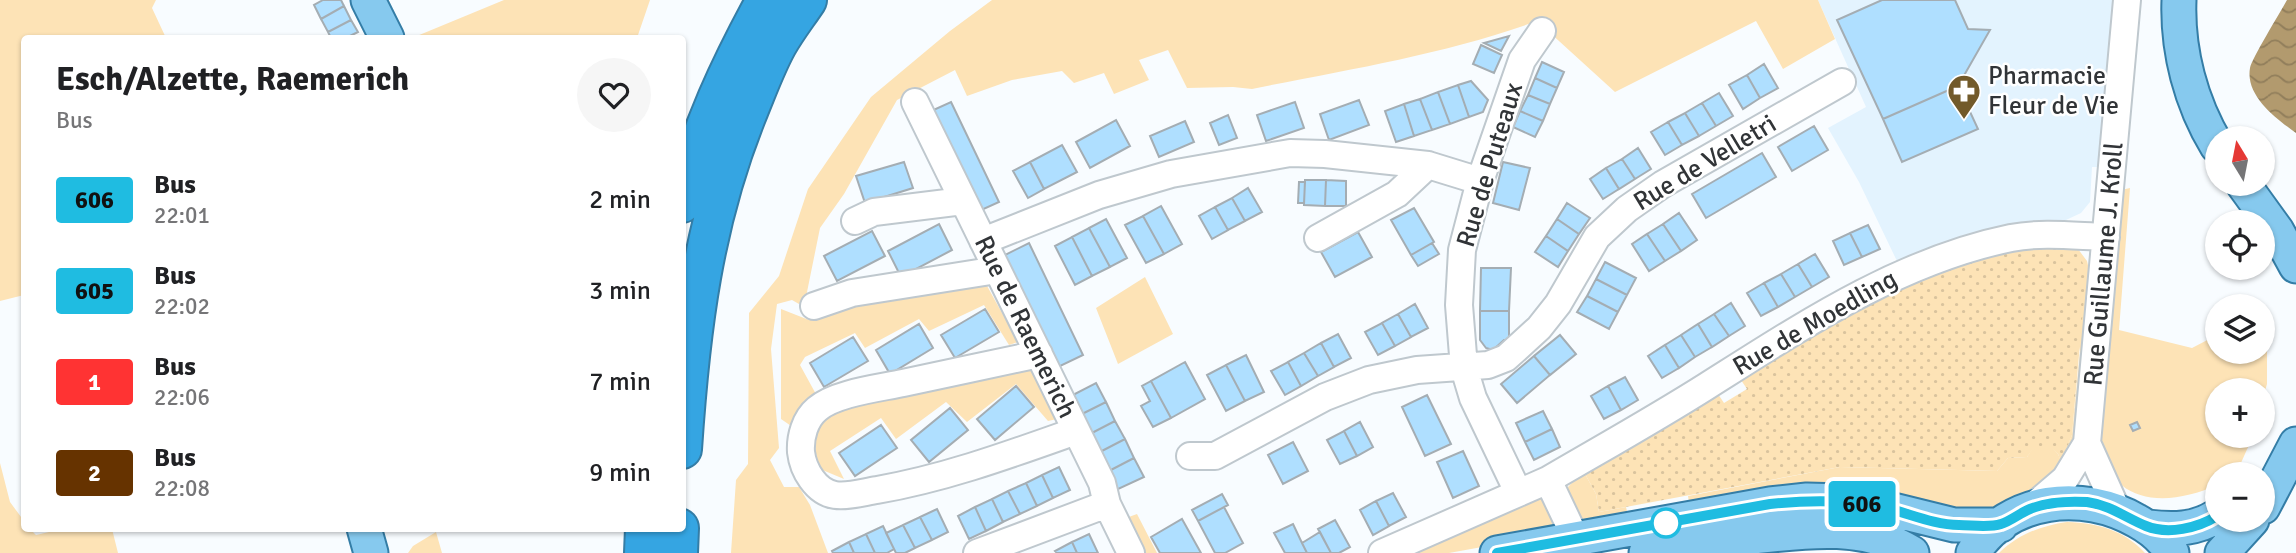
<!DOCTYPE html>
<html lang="fr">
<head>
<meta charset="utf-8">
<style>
	body { margin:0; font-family:Signika,sans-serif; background:#f6f6f6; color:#202124; height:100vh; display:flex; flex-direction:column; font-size:26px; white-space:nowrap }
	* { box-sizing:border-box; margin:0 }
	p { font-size:23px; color:#757577 }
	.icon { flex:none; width:38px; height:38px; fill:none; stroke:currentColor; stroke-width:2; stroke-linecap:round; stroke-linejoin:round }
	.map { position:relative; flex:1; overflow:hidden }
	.details { position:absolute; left:21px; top:35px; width:665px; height:497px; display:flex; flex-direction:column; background:#fff; border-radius:7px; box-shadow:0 2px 5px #0004 }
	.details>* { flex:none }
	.badge { padding:0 14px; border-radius:5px; font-size:24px; line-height:46px }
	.needle { width:46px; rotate:350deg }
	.controls { position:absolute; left:2205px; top:126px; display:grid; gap:14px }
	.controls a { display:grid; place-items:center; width:70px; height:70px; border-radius:50%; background:#fff; box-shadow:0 2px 5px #0004; font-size:35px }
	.map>.badge { position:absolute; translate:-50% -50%; box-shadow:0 0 0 4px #fff }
	.round { display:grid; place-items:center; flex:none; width:74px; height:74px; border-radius:37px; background:#f6f6f6 }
	.overview { display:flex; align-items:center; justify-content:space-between; height:119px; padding:0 35px }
	h1 { font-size:33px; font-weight:700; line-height:52px }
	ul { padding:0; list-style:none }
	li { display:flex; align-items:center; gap:21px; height:91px; padding:0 35px }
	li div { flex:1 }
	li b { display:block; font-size:26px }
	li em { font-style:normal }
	li .badge { min-width:77px; font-weight:700; text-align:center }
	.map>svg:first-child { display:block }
	.built { fill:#e3f3fe }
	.grass { fill:#fde3b6 }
	.park { fill:url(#park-dots) }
	.water { fill:url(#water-waves) }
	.building { fill:#afdfff; stroke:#a4adb3; stroke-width:2 }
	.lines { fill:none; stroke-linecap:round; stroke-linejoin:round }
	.minor-casing { stroke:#bfc8ce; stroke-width:30 }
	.major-casing { stroke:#347da6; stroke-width:37 }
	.highway-casing { stroke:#347da6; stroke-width:42 }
	.minor { stroke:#fff; stroke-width:26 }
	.major { stroke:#86c9ee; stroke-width:33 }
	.highway { stroke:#35a5e2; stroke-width:38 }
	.line-casing { stroke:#fff; stroke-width:16 }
	.line { stroke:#1fbce1; stroke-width:10 }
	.stop-dot { fill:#fff; stroke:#1fbce1; stroke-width:3.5 }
	.labels { text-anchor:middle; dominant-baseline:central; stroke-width:5; stroke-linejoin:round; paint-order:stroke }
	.poi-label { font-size:26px; fill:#313437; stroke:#fff; text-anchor:start }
	.street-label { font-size:26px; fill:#313437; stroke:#fff }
</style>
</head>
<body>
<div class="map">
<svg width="2296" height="553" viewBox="0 0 2296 553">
	<defs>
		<pattern id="park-dots" width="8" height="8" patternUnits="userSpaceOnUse" patternTransform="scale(1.75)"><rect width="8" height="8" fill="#fde3b6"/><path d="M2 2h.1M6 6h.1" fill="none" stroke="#d9c39d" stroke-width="1.8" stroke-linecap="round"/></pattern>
		<pattern id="water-waves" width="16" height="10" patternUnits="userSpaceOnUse" patternTransform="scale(1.75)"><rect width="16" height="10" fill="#b29a6e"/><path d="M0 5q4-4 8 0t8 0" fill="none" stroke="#917e5b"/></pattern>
	</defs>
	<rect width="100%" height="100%" fill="#f8fcff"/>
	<!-- built -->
	<path class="built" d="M1818,0h299l-16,167h-9l-2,35 -9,11 -15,7 -16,1 1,21 -10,6 -54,8 -79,28 -49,-102 -31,-54 38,-21z"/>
	<!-- grass -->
	<path class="grass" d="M0,0h156l-4,8 14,30h-142v139l-3,1 3,14v103l-24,6z
		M504,0h146l-13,38h-225z
		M992,0h826l17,39 -52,30 -27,-48 -141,71 -78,-71c-94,34 -188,48 -285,68l-19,-2 -46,1 -19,-38 -29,10 10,20 -35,14 -10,-21 -30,10 -12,-12 -50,9 -45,16 -12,-26 -58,30 -53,94 -24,34 -14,69 -7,7 -7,-4 -15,4 -6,45 8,99 -9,12 14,27h15l11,18 18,48h-97l5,-73 12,-16 1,-151 30,-37 29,-87 63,-92 79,-66z
		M2130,188l-11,142 73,18 25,-13v17h46v-23h4v55l-4,14v-8h-46v46h36l-17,38h-19v11c-48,22 -109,22 -116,-44l20,-251z
		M2056,244l22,5 9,12 3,13 -15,166 -5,15 -29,31 -24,9 -25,14h-302l-2,-13 152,-29 157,4 11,-13 19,-1 7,-11h17l7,8 3,7 11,-26 8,-84z
		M1145,277l28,57 -55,30 -22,-56z
		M986,284l32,58 -9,3 -25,-40 -55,26 -10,-12 -54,29 -10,-15 -50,24 -5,8 17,31 -20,34 -16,-11v-110l28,11 81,-25z
		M1036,367l21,52 -9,2 -32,-37 -49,38 -21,-20 -50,37 -15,-21 -51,33 14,28 -24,-10c-11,-35 -4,-42 23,-64z
		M0,463l10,39 14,19v7l6,1 6,6 26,-6h50l6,24h-118z
		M1584,472l12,22 3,18 27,-5 3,13 -180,33h-55l141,-57 16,7c12,-9 20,-21 33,-31z
		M1137,514l20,39h-17l-14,-35z
		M2067,522c30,1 57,8 78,31h-146c20,-19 41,-27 68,-31z
		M436,532l6,21h-34l5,-7z"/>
	<!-- park -->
	<path class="park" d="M2041,243c25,4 40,3 45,32l-14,160 -11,27 -3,-8 -8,-8h-15l-8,11 -19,1 -11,13 -157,-4 -241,45 -3,-18 -12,-22 54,-28 80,-50 6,9 23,-14 -6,-9c75,-51 157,-103 246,-124 17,-4 36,-5 53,-8z"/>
	<!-- water -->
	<path class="water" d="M2287,0h9v133c-19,-14 -51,-37 -46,-65 2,-10 30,-55 37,-68z"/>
	<!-- building -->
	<path class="building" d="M323,0h18l3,6 -23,13 -7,-14z
		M1882,0h73l13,29 22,1 -32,56 -75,33 -46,-99z
		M344,6l7,14 -23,12 -7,-13z
		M351,20l7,12 -12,6h-15l-3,-6z
		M1509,36l-8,15 -17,-8z
		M1481,45l21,10 -8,18 -21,-9z
		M1542,62l22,10 -7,16 -22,-10z
		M1764,64l14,24 -18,10 -13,-23z
		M1747,75l13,23 -17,11 -14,-24z
		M1535,78l22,10 -7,16 -22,-9z
		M1471,81l17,19 -5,12 -14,5 -11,-32z
		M1458,85l11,32 -19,7 -12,-32z
		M1958,86l20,43 -76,33 -19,-43z
		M1438,92l12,32 -18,6 -12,-31z
		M1719,93l14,23 -17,10 -14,-23z
		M1528,95l22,9 -7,17 -23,-10z
		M1420,99l12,31 -18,6 -10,-32z
		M1359,100l10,25 -40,15 -9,-26z
		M951,102l48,100 -22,10 -48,-100z
		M1295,102l9,26 -38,13 -9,-26z
		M1702,103l14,23 -17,10 -14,-23z
		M1404,104l10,32 -18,6 -11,-31z
		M1520,111l23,10 -8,16 -22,-10z
		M1685,113l14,23 -17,9 -14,-23z
		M1228,115l9,23 -18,7 -9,-22z
		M1116,120l14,26 -40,22 -14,-26z
		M1185,121l9,21 -35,15 -9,-21z
		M1668,122l14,23 -17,10 -14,-23z
		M1814,126l14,24 -36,21 -14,-24z
		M1062,145l15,27 -33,17 -14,-27z
		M1638,148l13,21 -16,10 -13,-20z
		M1762,153l14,24 -70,41 -14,-24z
		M1622,159l13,20 -16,10 -13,-21z
		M904,162l9,26 -48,15 -9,-27z
		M1030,162l14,27 -16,9 -15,-27z
		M1503,162l27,6 -11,42 -26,-7z
		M1606,168l13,21 -16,10 -13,-20z
		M1305,180h21l-1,26 -21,-1z
		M1326,180l20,1v25h-21z
		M1299,182h6l-1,21h-6z
		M1248,188l14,24 -17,9 -13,-23z
		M1232,198l13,23 -17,9 -13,-23z
		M1567,203l23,15 -11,16 -22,-15z
		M1161,206l21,38 -18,10 -21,-38z
		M1215,207l13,23 -16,9 -13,-23z
		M1414,208l20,34 -23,13 -20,-35z
		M1679,213l18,27 -16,11 -18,-27z
		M1143,216l21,38 -18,9 -21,-38z
		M1106,219l21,39 -17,9 -21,-39z
		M1557,219l22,15 -11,17 -22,-15z
		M939,224l13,26 -51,27 -13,-26z
		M1663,224l18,27 -16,10 -18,-27z
		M1868,225l12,24 -18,8 -12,-24z
		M1089,228l21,39 -18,9 -20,-39z
		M872,231l13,25 -48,25 -13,-25z
		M1358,232l14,25 -37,20 -14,-25z
		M1850,233l12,24 -18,8 -11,-24z
		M1647,234l18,27 -16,10 -17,-27z
		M1546,236l22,15 -10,16 -23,-15z
		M1072,237l20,39 -17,9 -20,-39z
		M1029,243l54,112 -27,13 -55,-111z
		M1432,243l7,11 -21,12 -7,-11z
		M1815,254l14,23 -17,10 -14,-23z
		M1605,262l31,16 -9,17 -31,-16z
		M1798,264l14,23 -17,10 -14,-23z
		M1481,268h30l-2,43h-29z
		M1781,274l14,23 -17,10 -14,-24z
		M1596,279l31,16 -9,17 -31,-16z
		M1764,283l14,24 -17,9 -14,-23z
		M1587,296l31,16 -9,17 -32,-17z
		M1731,303l14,23 -16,10 -15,-22z
		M1415,304l13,24 -17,9 -13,-23z
		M985,309l14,23 -44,26 -14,-23z
		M1480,311h29v29h-5l-11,10 -7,-2 -6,-8z
		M1398,314l13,23 -16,9 -13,-23z
		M1714,314l15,22 -17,11 -14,-23z
		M1382,323l13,23 -17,9 -13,-23z
		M919,324l14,24 -43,26 -14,-24z
		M1698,324l14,23 -17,10 -14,-22z
		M1338,334l13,24 -17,9 -13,-24z
		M1560,335l16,19 -26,21 -16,-19z
		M1681,335l14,22 -16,11 -14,-23z
		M853,337l15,24 -44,26 -14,-24z
		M1321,343l13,24 -16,9 -14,-23z
		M1665,345l14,23 -17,10 -14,-22z
		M1304,353l14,23 -17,10 -13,-24z
		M1246,355l18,37 -19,9 -19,-36z
		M1534,356l16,19 -33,28 -16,-19z
		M1185,362l20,37 -34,19 -20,-37z
		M1288,362l13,24 -16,9 -14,-24z
		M1226,365l19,36 -19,10 -19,-36z
		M1625,377l13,23 -17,10 -13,-24z
		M1151,381l20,37 -18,9 -12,-21 9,-5 -8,-15z
		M1096,383l10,19 -28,14 -9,-19z
		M1016,386l18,21 -39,33 -18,-21z
		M1608,386l13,24 -17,9 -13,-23z
		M1427,395l24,49 -26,12 -23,-49z
		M1106,402l9,19 -27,14 -10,-19z
		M950,408l18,22 -39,32 -18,-22z
		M1543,411l9,18 -27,13 -9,-19z
		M1115,421l10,18 -27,14 -10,-18z
		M1360,422l13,25 -16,9 -13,-25z
		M2137,422l3,6 -7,3 -3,-6z
		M881,425l16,23 -42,28 -16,-23z
		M1552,429l8,18 -26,13 -9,-18z
		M1344,431l13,25 -17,8 -13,-24z
		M1125,439l9,19 -27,14 -9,-19z
		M1293,442l15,29 -25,13 -15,-29z
		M1463,451l16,35 -26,12 -16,-36z
		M1134,458l10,19 -28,13 -9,-18z
		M1059,467l11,23 -17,8 -11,-23z
		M1042,475l11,23 -16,8 -11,-23z
		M1026,483l11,23 -17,8 -12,-23z
		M1008,491l12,23 -17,8 -11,-23z
		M1393,493l13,24 -17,9 -13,-25z
		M1222,494l6,11 -30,16 -6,-11z
		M992,499l11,23 -17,9 -11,-24z
		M1376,501l13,25 -16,9 -13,-25z
		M975,507l11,24 -17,8 -11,-23z
		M1224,507l19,36 -18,10h-10l-17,-32z
		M937,509l11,23 -16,8 -12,-23z
		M920,517l12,23 -17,8 -12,-23z
		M1182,519l19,34h-41l-9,-16z
		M1335,520l15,27 -11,6h-8l-13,-24z
		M1293,524l9,19 5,10h-22l-11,-20z
		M903,525l12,23 -10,5h-9l-10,-20z
		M883,526l11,23 -7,4h-12l-9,-19z
		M1320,532l11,21h-24l-5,-10z
		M866,534l9,19h-21l-5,-11z
		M1089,534l9,19h-21l-5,-11z
		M849,542l5,11h-21l-1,-2z
		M1072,542l5,11h-20l-2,-2z"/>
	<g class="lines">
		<defs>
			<path id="minor" d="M915,102l187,381 5,21 24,49
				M855,221l19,-9 89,-11
				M1318,238l79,-44 31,-29
				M983,241l116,-46 72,-21 119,-21 35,1 103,11 52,16
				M814,306l38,-13 145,-23
				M1039,354c-45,10 -91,19 -136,29 -23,5 -68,10 -86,26 -12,10 -17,28 -16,43 2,18 15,40 34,43 14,2 29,-3 42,-5 69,-12 134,-36 199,-59
				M2087,443l30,67
				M1190,456h25l110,-59 44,-17 48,-10 71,-5 18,-7 33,-30 19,-24 39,-67 30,-28 36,-25 179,-102
				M1548,480c53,-31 107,-61 159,-94 95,-60 192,-125 304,-148 31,-6 63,-2 95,-1
				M1518,492l-45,-94 -9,-30 -5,-63 3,-55 18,-69 42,-121 20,-29
				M2031,508l34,-29 22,-36 40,-443
				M977,553l130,-49
				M1382,553l166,-73 28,59"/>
			<path id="major" d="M368,0l19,38
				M2179,0c-2,51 12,103 38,146
				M2243,184l34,47 19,35
				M2263,507l33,-63
				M2148,527c25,3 47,3 69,-11
				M364,528l7,25
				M1497,553l273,-49 37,-4 36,1 38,6 73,18h47
				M1646,553c36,-7 71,-12 107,-16 53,-6 112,-14 159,16
				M1973,553c36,-56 110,-63 164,-32 13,7 27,19 35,32
				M2222,553l30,-33"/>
			<path id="highway" d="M682,203c17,-72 49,-139 84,-203
				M682,449c8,-120 21,-228 67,-340 9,-22 17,-44 28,-64 9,-16 20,-30 30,-45
				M644,553l1,-25
				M678,553l1,-25"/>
		</defs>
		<!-- minor casing -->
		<use href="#minor" class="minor-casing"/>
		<!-- major casing -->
		<use href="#major" class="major-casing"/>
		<!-- highway casing -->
		<use href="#highway" class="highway-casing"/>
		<!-- minor -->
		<use href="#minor" class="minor"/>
		<!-- major -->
		<use href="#major" class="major"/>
		<!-- highway -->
		<use href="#highway" class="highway"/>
	</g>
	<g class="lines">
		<defs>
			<path id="line" d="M1497,553l273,-49c38,-4 74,-5 112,3 24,5 51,18 77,18 13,0 30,3 42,-1 10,-3 19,-11 29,-15 17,-7 39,-8 57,-7 23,3 39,16 59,24 22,9 52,2 71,-10"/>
		</defs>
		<!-- line casing -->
		<use href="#line" class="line-casing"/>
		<!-- line -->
		<use href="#line" class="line"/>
	</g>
	<!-- icons -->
	<defs>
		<symbol id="pharmacy-pin" viewBox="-11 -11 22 30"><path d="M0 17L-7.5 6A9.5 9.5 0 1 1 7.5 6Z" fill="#725a2a" stroke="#fff"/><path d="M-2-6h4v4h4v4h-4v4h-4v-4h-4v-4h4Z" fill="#fff"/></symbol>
	</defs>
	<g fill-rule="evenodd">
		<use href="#pharmacy-pin" x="1945" y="72" width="38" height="52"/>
	</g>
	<!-- markers -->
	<circle class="stop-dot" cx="1666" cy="523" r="14"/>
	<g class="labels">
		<!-- poi labels -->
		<g class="poi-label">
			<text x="1988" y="76">Pharmacie<tspan x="1988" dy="30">Fleur de Vie</tspan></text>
		</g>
		<!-- street labels -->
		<g class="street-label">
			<text transform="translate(1705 163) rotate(-31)">Rue de Velletri</text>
			<text transform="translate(1490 165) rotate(-73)">Rue de Puteaux</text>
			<text transform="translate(2104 264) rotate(-85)">Rue Guillaume J. Kroll</text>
			<text transform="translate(1815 323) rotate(-30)">Rue de Moedling</text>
			<text transform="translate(1025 327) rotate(64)">Rue de Raemerich</text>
		</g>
	</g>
</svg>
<div class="controls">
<a><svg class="needle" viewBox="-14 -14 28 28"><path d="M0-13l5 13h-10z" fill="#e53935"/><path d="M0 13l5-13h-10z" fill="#757577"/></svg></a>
<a><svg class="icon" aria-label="locate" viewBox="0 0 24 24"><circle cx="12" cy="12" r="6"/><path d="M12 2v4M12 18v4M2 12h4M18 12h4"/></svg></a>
<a><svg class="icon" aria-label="layers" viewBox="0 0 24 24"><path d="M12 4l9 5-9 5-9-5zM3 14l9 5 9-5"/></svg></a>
<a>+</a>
<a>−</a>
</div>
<b class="badge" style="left:1862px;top:504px;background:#1fbce1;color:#111">606</b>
<section class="details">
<div class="overview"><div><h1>Esch/Alzette, Raemerich</h1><p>Bus</p></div><a class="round"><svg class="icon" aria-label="heart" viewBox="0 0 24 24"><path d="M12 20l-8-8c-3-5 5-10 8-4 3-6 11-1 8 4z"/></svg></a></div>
<ul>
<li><span class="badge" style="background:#1fbce1;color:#111">606</span><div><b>Bus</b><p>22:01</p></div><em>2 min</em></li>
<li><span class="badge" style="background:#1fbce1;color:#111">605</span><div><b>Bus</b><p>22:02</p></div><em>3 min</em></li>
<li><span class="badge" style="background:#f33;color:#fff">1</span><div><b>Bus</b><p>22:06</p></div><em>7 min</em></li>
<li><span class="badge" style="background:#630;color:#fff">2</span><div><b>Bus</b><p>22:08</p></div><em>9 min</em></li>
</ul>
</section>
</div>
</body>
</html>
